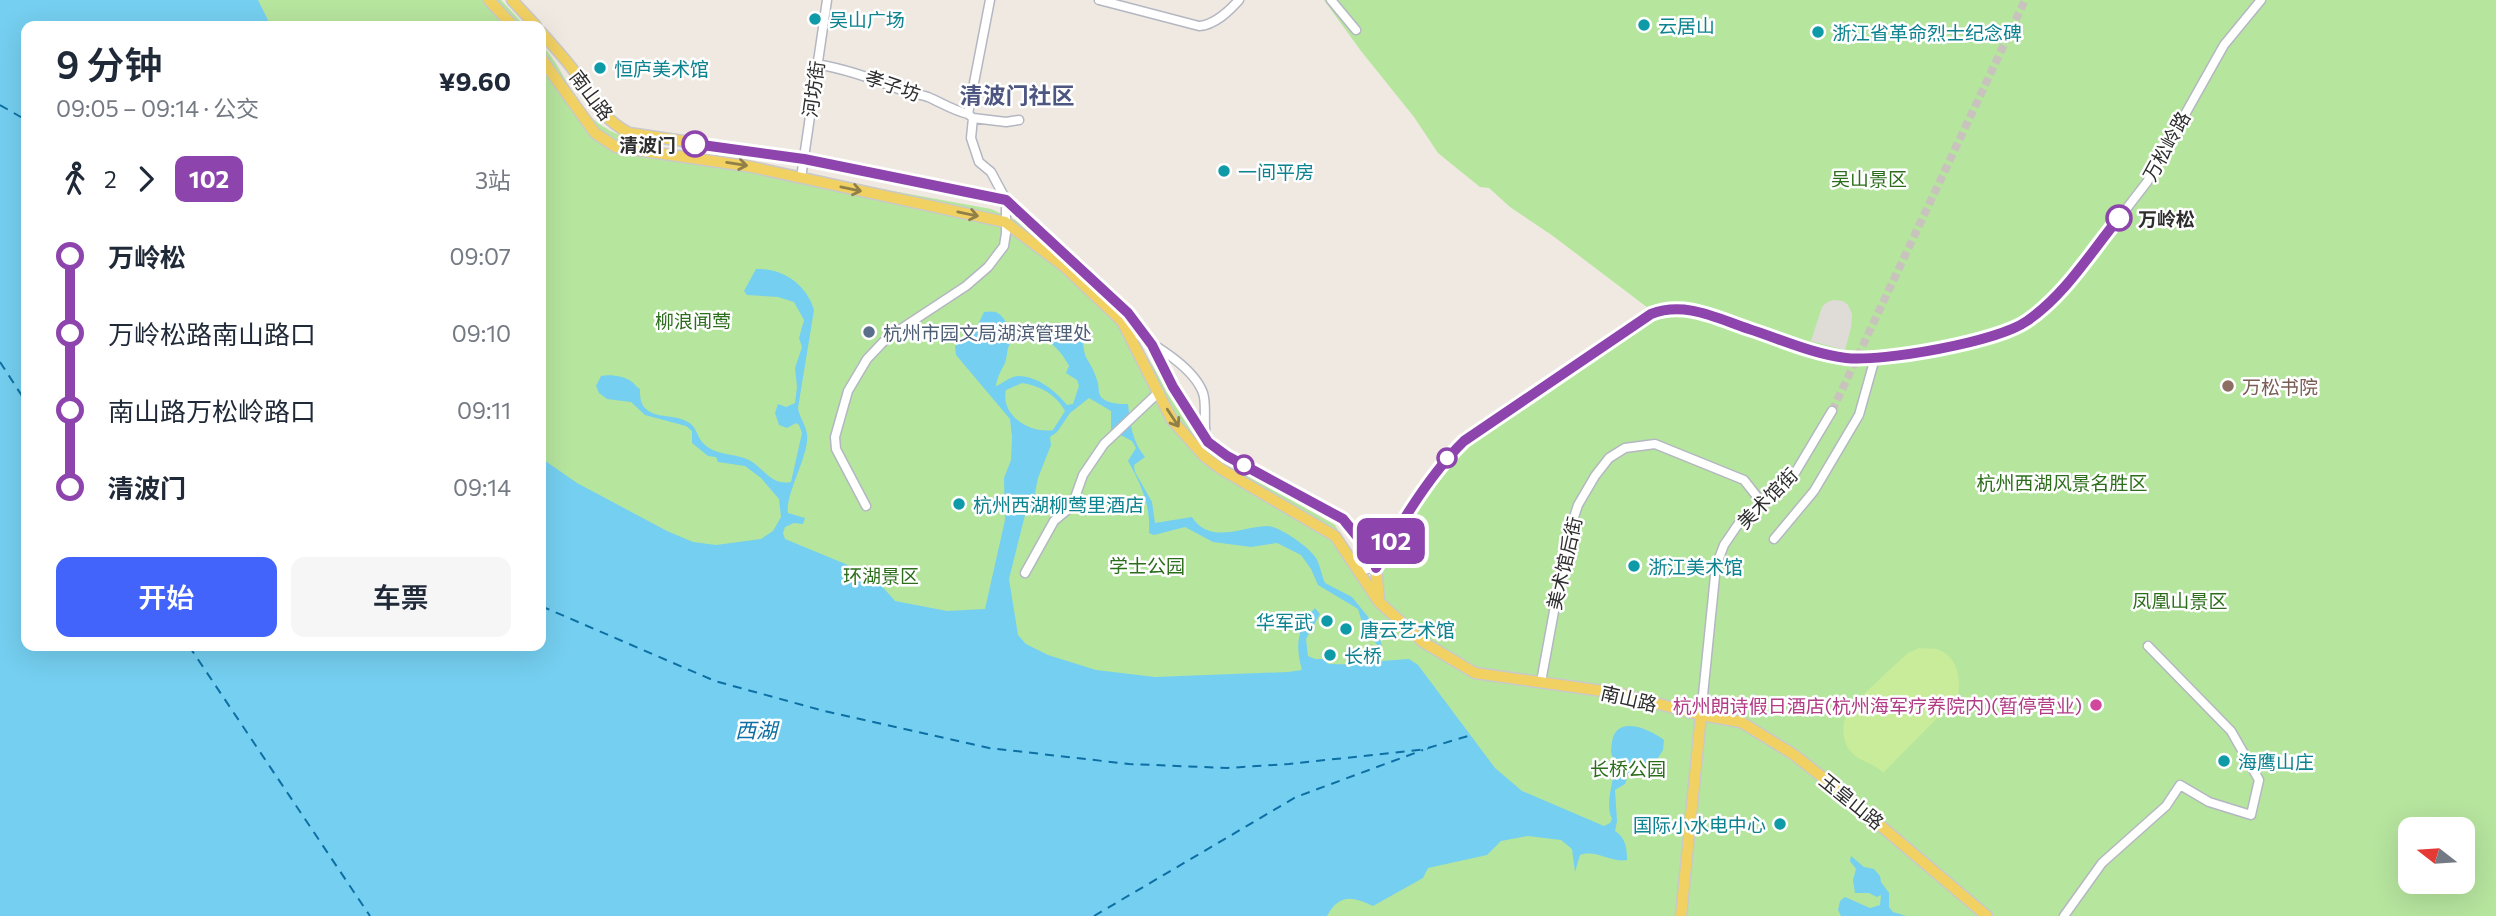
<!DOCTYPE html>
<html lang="zh">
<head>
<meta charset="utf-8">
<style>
	body { margin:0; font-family:Commissioner,"Noto Sans SC",sans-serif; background:#f6f6f7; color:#1f2937; height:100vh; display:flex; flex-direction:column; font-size:26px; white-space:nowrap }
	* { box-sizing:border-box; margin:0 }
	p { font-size:23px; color:#747a83 }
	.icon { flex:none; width:38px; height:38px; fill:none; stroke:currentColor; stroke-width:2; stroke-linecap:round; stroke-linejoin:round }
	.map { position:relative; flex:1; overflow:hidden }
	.sheet { position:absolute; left:21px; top:21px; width:525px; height:630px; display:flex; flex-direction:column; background:#fff; border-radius:14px; box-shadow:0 7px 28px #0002 }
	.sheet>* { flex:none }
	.badge { padding:0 14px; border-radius:10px; font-size:24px; line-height:46px }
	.needle { width:46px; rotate:287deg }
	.fabs { position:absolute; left:2398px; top:817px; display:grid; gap:14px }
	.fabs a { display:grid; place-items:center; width:77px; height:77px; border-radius:14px; background:#fff; box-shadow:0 7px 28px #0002; font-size:35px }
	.map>.badge { position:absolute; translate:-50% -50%; box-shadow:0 0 0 4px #fff }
	.legs { display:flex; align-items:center; gap:10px; height:77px; padding:0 35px; font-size:23px }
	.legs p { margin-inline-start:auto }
	.headline { display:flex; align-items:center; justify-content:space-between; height:119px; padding:0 35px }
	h1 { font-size:38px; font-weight:600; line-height:52px }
	.action { display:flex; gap:14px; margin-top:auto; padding:14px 35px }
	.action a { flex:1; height:80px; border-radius:14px; background:#4264fb; color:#fff; font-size:28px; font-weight:600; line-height:80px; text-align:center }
	.action a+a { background:#f6f6f7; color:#1f2937 }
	ul { padding:0 35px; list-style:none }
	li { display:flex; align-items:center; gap:24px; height:77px; font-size:26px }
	li i { display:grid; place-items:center; width:10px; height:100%; margin:0 9px; background:currentColor }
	li i::after { content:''; width:18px; height:18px; margin:-9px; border:5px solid; border-radius:50%; background:#fff }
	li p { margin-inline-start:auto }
	li:first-child i { background:linear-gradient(#0000 50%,currentColor 0) }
	li:last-child i { background:linear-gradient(currentColor 50%,#0000 0) }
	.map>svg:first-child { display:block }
	.green { fill:#b6e59e; fill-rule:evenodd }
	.pitch { fill:#c9ec9a }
	.plaza { fill:#dfdcd8 }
	.water { fill:#75cff0; fill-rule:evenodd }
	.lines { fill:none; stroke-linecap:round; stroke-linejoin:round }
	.ferry { stroke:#0d6fa3; stroke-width:2; stroke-dasharray:9 7; stroke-linecap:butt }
	.minor-tunnel { stroke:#c8c4bd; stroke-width:8; stroke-dasharray:8 4; stroke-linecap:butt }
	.minor-casing { stroke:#b4b7c1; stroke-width:11 }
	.major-casing { stroke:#c9c9c9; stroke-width:13 }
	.minor { stroke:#fff; stroke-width:8 }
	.major { stroke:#f2d163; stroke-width:10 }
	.oneway { stroke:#908048 }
	.line-1-casing { stroke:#fff; stroke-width:16 }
	.line-1 { stroke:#8e44ad; stroke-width:10 }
	.culture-dot { fill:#0f9aa8; stroke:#fff; stroke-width:2.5 }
	.stop-1-dot { fill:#fff; stroke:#8e44ad; stroke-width:3.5 }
	.service-dot { fill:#5c6f8a; stroke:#fff; stroke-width:2.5 }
	.education-dot { fill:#8d6e63; stroke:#fff; stroke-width:2.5 }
	.hotel-dot { fill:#d1479c; stroke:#fff; stroke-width:2.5 }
	.labels { text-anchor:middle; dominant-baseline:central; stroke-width:5; stroke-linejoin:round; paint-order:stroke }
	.culture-label { font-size:19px; fill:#0d838f; stroke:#fff; text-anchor:start }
	.street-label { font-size:19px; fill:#2e2e2e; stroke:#fff }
	.stop-label { font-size:19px; font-weight:bold; fill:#2e2e2e; stroke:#fff; text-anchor:end }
	.park-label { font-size:19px; fill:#2c6e1b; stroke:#fff }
	.service-label { font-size:19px; fill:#4e5e75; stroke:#fff; text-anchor:start }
	.education-label { font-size:19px; fill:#785e54; stroke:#fff; text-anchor:start }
	.hotel-label { font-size:19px; fill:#b23c85; stroke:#fff; text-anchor:end }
	.water-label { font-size:21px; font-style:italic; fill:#0d6fa3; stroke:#fff }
	.quarter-label { font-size:23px; font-weight:bold; fill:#4d5680; stroke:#fff }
</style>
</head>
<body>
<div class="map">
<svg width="2496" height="916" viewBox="0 0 2496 916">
	<rect width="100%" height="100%" fill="#efe9e1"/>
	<!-- green -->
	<path class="green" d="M0,0h501l24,26h-499v620h515v-602c18,19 26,42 41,63 14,20 39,29 60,38l349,64 33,15 96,87 75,126 15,16 125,72 33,60 30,-52 35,-49 29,-33 198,-134 -107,-81 -43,-29 -21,-19 -9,-1 -42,-34 -24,-36 -53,-66 -37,-51h1172v916h-2496zM2410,830h52v52h-52z"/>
	<!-- pitch -->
	<path class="pitch" d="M1919,648c5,1 12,0 17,1 22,6 25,30 22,48l-75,76c-11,-12 -22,-10 -32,-21 -8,-9 -10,-25 -5,-36 6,-13 49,-51 62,-63z"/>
	<!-- plaza -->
	<path class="plaza" d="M1834,300l9,1 5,4 4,9 -1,14 -6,22 -34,-9 11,-34 5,-5z"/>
	<!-- water -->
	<path class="water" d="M0,0h258l13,26h-245v620h515v-188l36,25 90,48 26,11 23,3 45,-6 12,-8 8,-14 -2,-18 -18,-21 -16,-12 -27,-4 -2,-5 -8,-1 -16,-13v-12l-6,-5 -41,-11 -14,-13 -24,-3 -8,-6 -3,-7 5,-10c9,-2 22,0 30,5 3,2 5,6 9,8 0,7 0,15 6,20 11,10 29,5 42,13 9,5 9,15 15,21 12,13 32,10 46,17 15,8 22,26 42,22l11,-49 -3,-8 -3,-2 -9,5 -8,-3 -4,-12 3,-9 8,3 9,-4 2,-16 -2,-19 7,-21 -3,-9 5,-18 -10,-18 -16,-5 -31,-2 -3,-4 12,-22c27,-1 51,16 58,41l-16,98c1,9 8,17 9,26 3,20 -22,60 -19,79l17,5 -2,6 -9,-1 -9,4 -2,6 2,6 87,36 23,26 52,10 38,-2 20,-89 -1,-42 7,-18 1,-23 -2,-18 -54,-64 -1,-9 19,-13 10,-21c23,-4 16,13 34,18 17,5 39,-7 47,-5 24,8 15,22 22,34 5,8 8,14 11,24 1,6 0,11 4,15 7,6 18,6 26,6 2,19 4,37 17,53l-11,8 1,7 17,30 3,21 37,-6c18,28 48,10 75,9 12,0 42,21 49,32 4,7 6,18 9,25l27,14 25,31 5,18 -1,15 28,-2 9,6 77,103 27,23 82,35 6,-3 2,-4c-6,-12 -1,-29 1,-42l12,-9 3,-6 -14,-3c-4,-6 -3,-9 -2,-17 4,-28 38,-13 52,-2l-1,10 -10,16 -22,1 -6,17 -10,6 2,31 -2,10c11,7 12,18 12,29 -16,3 -31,-11 -47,-5l-5,17 -3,-23 -11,-9 -33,-4 -27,5 -14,14 -59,13 -5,10 -50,28c-21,-10 -34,-12 -46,10h-1327zM1038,335c14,7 24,17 31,31l-3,7 11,7 2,6 -6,18 -6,1c-11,-14 -31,-30 -50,-29 -8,1 -15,8 -21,10 1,-9 5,-15 9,-23 4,-12 0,-16 11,-27zM1022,383c18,3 34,11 43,28l-12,19c-22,4 -53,-14 -47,-40zM1089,398l22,13v19l21,11 4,7 -8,13c13,23 23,45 21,72l5,2 31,-8 28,15 38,5 26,-4 24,12 10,14 7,16 40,24 6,20 15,18c-6,20 -34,17 -51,17l-3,-5h-10l-7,-3 -2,-17 14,-25 -5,-6c-18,19 -20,38 -13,62l-14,2 -133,5 -59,-7 -48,-15 -22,-11 -8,-9 -9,-56 16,-64 7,-7 6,-30 13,-33 -1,-8 7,-5 13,-19z
		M1851,856l13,11 10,2 6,7 1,6 8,11v14l4,5 13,4h-65l-3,-6 2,-9 5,-4 25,11 10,-3 1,-10 -4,2 -8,-4h-14l-2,-13 3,-11 -6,-8z"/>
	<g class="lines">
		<!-- ferry -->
		<path class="ferry" d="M0,105l26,15
			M0,362l26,40
			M541,606l174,75 109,30 165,37 140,16 98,4 62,-4 139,-15
			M189,646l181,270
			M1428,748l40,-12
			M1094,916l202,-119 127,-47"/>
		<!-- minor-tunnel -->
		<path class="minor-tunnel" d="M1832,411l193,-411"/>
		<defs>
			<path id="minor" d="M1099,0l100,26c16,-1 30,-15 40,-26
				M1331,0l25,30
				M816,64c30,5 56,14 85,26 8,3 18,4 27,7 14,6 24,13 40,17
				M973,118l33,4 13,-2
				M801,178l26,-178
				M1125,327c24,15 68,38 78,66 4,12 0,29 3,43
				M866,506l-30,-57 -1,-12 13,-46 19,-32 20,-21 79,-52 22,-19 16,-21 2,-13v-33l-15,-28 -12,-10 -8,-24 2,-20 -5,-4 22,-114
				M1774,539l40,-48 45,-76 16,-57
				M1359,571l17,-4c23,-42 53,-92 88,-126l160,-111 27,-16 14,-6h13l15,2 133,43 33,5 51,-4 38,-8 37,-7 33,-12 28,-22 24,-23 77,-100 77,-137 37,-45
				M1025,573l29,-52 18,-15 11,-31 21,-31 55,-52
				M1541,682l27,-147 10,-30 17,-29 14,-18 16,-10 30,-4 89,36 18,23
				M1701,715l15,-149 8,-21 15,-22 39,-32 17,-18 37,-62
				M2064,916l38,-53 64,-57 14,-21 29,17 42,13 8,-35 -28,-49 -83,-85"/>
			<path id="major" d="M489,0l24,26
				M512,0l24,26
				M541,32c11,13 23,25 33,39 19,26 25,46 55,62l175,26 202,41 122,113 24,32 21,42 35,55 19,14 116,63 29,37 4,11 3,34
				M541,58l54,75 21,14 131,19 258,56 60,45 57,54 50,99 32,36 17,13 114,67 44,66 44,40 52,31 142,20 84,22 40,7 52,32 42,33 152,129
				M1681,916l20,-201"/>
		</defs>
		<!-- minor casing -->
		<use href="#minor" class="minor-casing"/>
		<!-- major casing -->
		<use href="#major" class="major-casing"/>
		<!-- minor -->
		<use href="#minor" class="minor"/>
		<!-- major -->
		<use href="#major" class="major"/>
	</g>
	<!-- one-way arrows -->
	<defs><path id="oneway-shaft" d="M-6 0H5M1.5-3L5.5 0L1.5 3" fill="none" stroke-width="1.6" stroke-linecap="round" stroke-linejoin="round" transform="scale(1.75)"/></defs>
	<g class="oneway">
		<use href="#oneway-shaft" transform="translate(737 164) rotate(9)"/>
		<use href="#oneway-shaft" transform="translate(851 189) rotate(12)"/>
		<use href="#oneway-shaft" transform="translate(968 214) rotate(12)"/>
		<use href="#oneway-shaft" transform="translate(1173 418) rotate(57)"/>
	</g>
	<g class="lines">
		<defs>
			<path id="line-1" d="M695,144l109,15 202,41 122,113 24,32 21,42 35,55 19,14 116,63 30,37 3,12c23,-43 53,-93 88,-127l187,-127c34,-13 65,4 98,15 31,10 64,25 97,29 37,4 151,-16 181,-37 39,-27 63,-68 92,-103"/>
		</defs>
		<!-- line-1 casing -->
		<use href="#line-1" class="line-1-casing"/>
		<!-- line-1 -->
		<use href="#line-1" class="line-1"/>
	</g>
	<!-- markers -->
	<g class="culture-dot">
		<circle cx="815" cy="19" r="7"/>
		<circle cx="1644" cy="25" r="7"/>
		<circle cx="1818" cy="32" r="7"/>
		<circle cx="600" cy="68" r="7"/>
		<circle cx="1224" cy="171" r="7"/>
		<circle cx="959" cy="504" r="7"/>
		<circle cx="1634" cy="566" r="7"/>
		<circle cx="1327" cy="621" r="7"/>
		<circle cx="1346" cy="629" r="7"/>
		<circle cx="1330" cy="655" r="7"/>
		<circle cx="2224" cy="761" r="7"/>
		<circle cx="1780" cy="824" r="7"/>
	</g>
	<g class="stop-1-dot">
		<circle cx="695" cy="144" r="12"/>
		<circle cx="2119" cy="218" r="12"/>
		<circle cx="1447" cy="458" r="9"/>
		<circle cx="1244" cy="465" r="9"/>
	</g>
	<circle class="service-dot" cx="869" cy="332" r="7"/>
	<circle class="education-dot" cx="2228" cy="386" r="7"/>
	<circle class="hotel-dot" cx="2096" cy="705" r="7"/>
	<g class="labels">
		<!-- culture labels -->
		<g class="culture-label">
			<text x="829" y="19">吴山广场</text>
			<text x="1658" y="25">云居山</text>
			<text x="1832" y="32">浙江省革命烈士纪念碑</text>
			<text x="614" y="68">恒庐美术馆</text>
			<text x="1238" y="171">一间平房</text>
			<text x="973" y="504">杭州西湖柳莺里酒店</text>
			<text x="1648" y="566">浙江美术馆</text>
			<text x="1313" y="621" text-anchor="end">华军武</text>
			<text x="1360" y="629">唐云艺术馆</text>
			<text x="1344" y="655">长桥</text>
			<text x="2238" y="761">海鹰山庄</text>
			<text x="1766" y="824" text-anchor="end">国际小水电中心</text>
		</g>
		<!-- street labels -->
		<g class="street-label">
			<text transform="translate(893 85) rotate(19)">孝子坊</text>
			<text transform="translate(813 89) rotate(-82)">河坊街</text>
			<text transform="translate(592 95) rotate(53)">南山路</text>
			<text transform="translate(2166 146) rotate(-61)">万松岭路</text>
			<text transform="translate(1767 498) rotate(-45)">美术馆街</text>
			<text transform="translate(1564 563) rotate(-77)">美术馆后街</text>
			<text transform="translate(1629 698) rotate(13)">南山路</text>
			<text transform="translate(1852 801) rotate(39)">玉皇山路</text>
		</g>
		<!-- stop labels -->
		<g class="stop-label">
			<text x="676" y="144">清波门</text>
			<text x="2138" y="218" text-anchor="start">万岭松</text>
		</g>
		<!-- park labels -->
		<g class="park-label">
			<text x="1869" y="178">吴山景区</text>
			<text x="693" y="320">柳浪闻莺</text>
			<text x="2062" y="482">杭州西湖风景名胜区</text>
			<text x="1147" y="565">学士公园</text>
			<text x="881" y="575">环湖景区</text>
			<text x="2180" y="600">凤凰山景区</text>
			<text x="1628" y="768">长桥公园</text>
		</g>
		<!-- service labels -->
		<g class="service-label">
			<text x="883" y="332">杭州市园文局湖滨管理处</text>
		</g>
		<!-- education labels -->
		<g class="education-label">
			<text x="2242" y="386">万松书院</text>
		</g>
		<!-- hotel labels -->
		<g class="hotel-label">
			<text x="2082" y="705">杭州朗诗假日酒店(杭州海军疗养院内)(暂停营业)</text>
		</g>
		<!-- water labels -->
		<g class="water-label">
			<text x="756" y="729">西湖</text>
		</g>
		<!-- quarter labels -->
		<g class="quarter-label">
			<text x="1017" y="95">清波门社区</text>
		</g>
	</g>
</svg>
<div class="fabs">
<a><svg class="needle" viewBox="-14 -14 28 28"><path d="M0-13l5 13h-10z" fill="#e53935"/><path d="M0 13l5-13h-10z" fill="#747a83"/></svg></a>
</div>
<b class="badge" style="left:1391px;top:541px;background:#8e44ad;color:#fff">102</b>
<section class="sheet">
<div class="headline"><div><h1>9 分钟</h1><p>09:05 – 09:14 · 公交</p></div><b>¥9.60</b></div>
<div class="legs"><svg class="icon" aria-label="walk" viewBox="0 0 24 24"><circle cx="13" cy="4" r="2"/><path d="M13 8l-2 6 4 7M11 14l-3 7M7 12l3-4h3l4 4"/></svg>2<svg class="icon" aria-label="forward" viewBox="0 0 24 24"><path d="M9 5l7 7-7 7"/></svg><b class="badge" style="background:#8e44ad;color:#fff">102</b><p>3站</p></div>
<ul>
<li><i style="color:#8e44ad"></i><b>万岭松</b><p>09:07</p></li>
<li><i style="color:#8e44ad"></i><span>万岭松路南山路口</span><p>09:10</p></li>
<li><i style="color:#8e44ad"></i><span>南山路万松岭路口</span><p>09:11</p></li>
<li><i style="color:#8e44ad"></i><b>清波门</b><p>09:14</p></li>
</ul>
<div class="action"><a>开始</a><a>车票</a></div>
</section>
</div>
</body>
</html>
